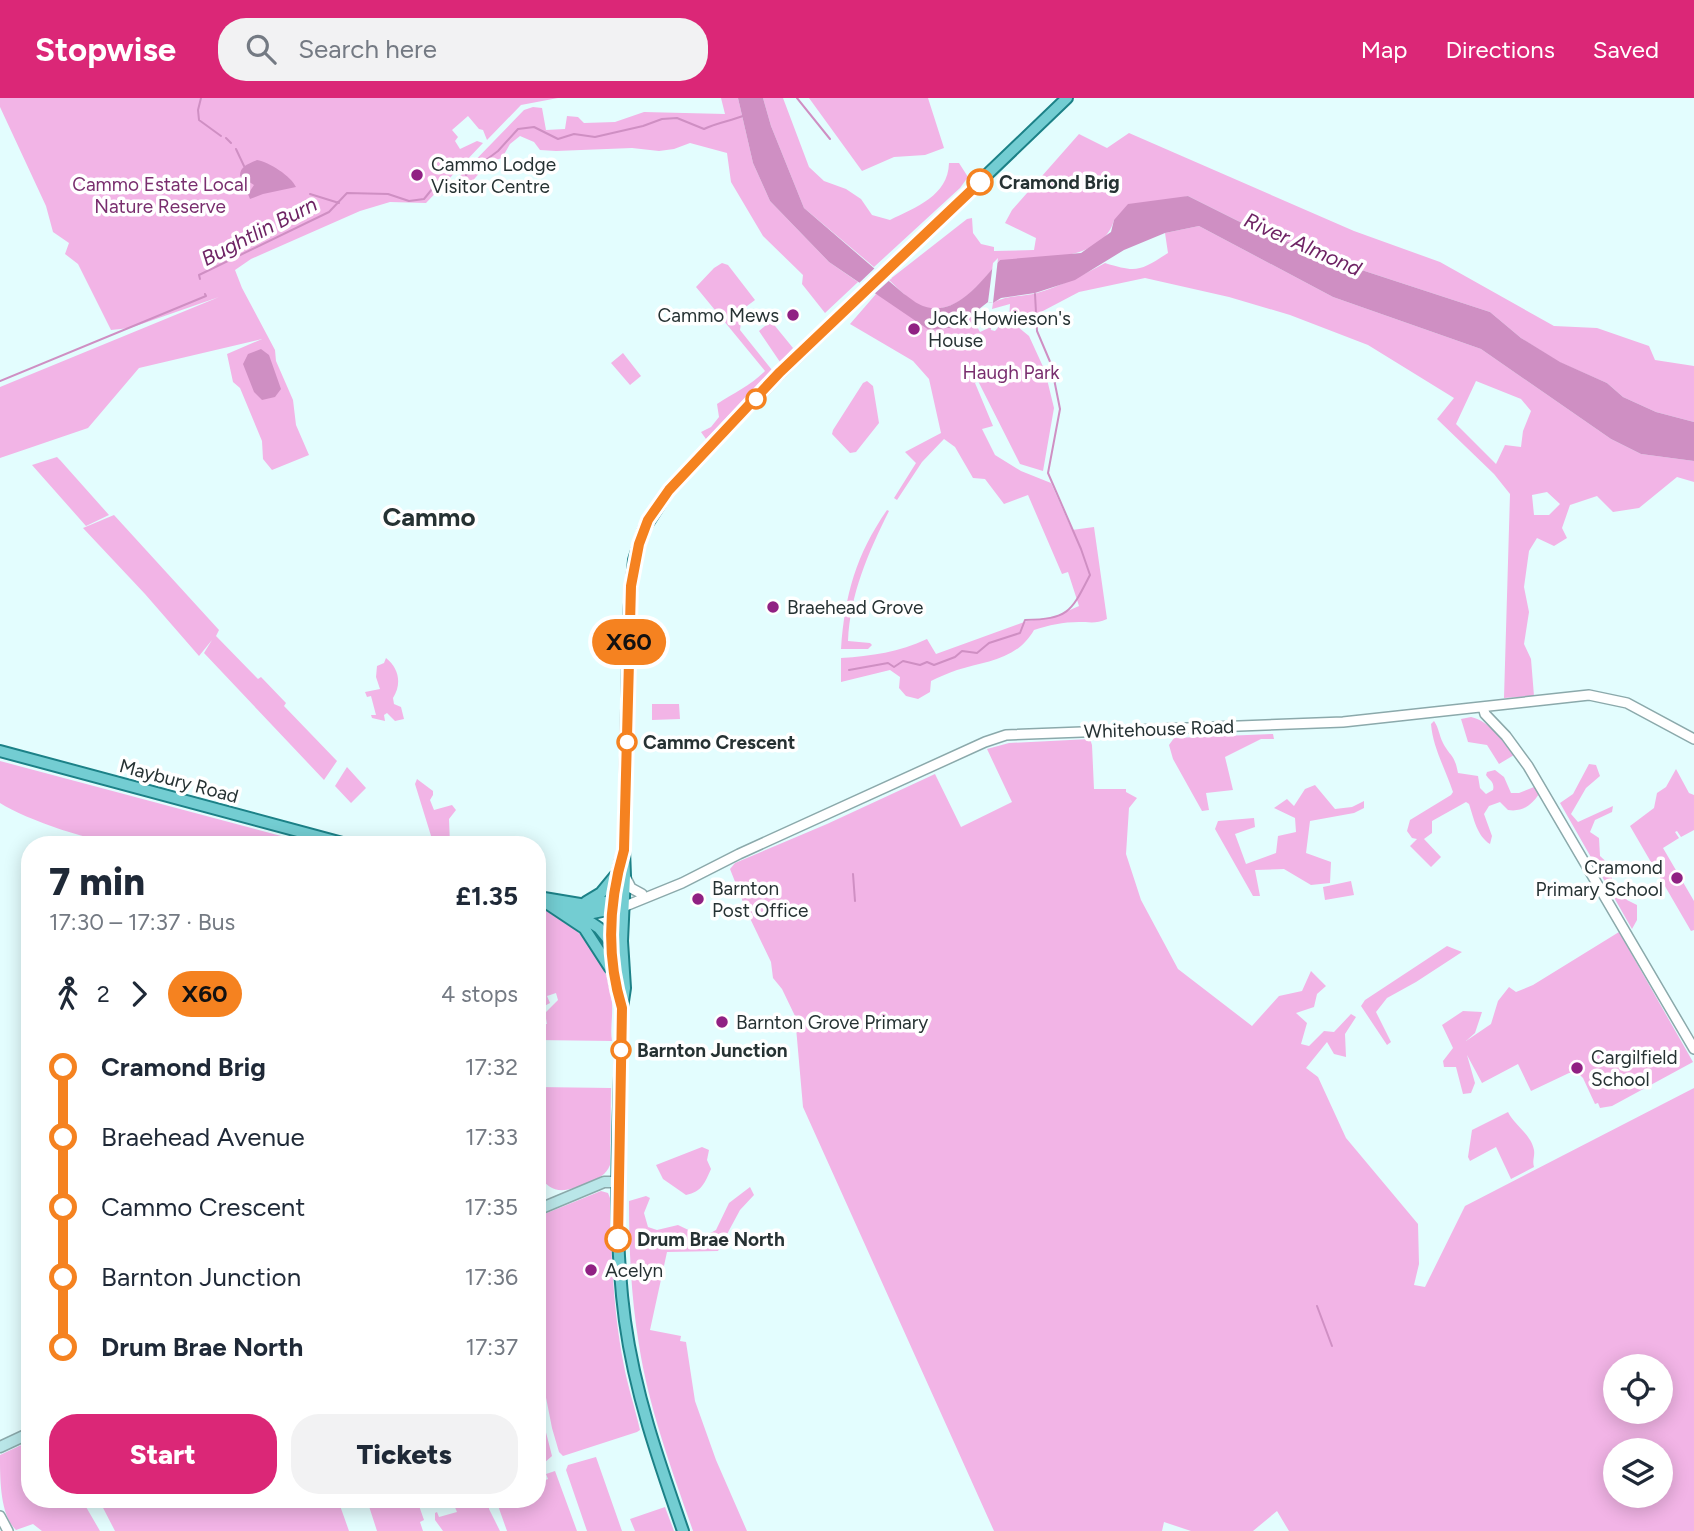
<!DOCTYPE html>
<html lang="en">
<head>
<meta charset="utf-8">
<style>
	body { margin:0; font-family:Figtree,sans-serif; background:#f2f2f3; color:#1f2937; height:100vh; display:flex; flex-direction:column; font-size:26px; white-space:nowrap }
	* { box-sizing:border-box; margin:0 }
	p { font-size:23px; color:#747a83 }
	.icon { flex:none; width:38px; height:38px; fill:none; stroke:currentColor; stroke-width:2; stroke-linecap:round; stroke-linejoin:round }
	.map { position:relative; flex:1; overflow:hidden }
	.drawer { position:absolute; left:21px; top:738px; width:525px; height:672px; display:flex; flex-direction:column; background:#fff; border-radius:28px; box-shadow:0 4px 18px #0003 }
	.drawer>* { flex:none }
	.badge { padding:0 14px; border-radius:23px; font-size:24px; line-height:46px }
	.buttons { position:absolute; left:1603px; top:1256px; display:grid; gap:14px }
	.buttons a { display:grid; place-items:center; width:70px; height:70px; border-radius:50%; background:#fff; box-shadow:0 4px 18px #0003; font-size:35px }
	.map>.badge { position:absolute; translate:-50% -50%; box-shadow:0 0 0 4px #fff }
	.legs { display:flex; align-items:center; gap:10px; height:77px; padding:0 28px; font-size:23px }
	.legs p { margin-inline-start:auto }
	.head { display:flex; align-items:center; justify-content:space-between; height:119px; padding:0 28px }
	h1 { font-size:38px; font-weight:800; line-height:52px }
	.cta { display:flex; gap:14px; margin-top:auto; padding:14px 28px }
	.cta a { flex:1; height:80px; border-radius:28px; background:#db2777; color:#fff; font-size:28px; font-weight:800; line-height:80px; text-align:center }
	.cta a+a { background:#f2f2f3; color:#1f2937 }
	ul { padding:0 28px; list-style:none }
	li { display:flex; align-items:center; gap:24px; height:70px; font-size:26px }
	li i { display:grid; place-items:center; width:10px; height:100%; margin:0 9px; background:currentColor }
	li i::after { content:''; width:18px; height:18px; margin:-9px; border:5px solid; border-radius:50%; background:#fff }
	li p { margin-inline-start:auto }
	li:first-child i { background:linear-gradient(#0000 50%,currentColor 0) }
	li:last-child i { background:linear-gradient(currentColor 50%,#0000 0) }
	header { display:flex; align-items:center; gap:42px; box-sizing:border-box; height:98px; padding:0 35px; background:#db2777; color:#fff }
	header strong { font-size:33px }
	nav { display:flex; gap:38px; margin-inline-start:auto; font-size:24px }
	.search { width:490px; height:63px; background:#f2f2f3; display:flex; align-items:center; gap:18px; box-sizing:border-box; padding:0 24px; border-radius:28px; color:#747a83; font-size:26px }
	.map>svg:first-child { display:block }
	.green { fill:#f2b4e6; fill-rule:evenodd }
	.water { fill:#cf8fc3 }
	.pier { fill:#e3fdfe }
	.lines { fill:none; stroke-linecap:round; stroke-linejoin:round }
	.stream { stroke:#cf8fc3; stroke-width:2 }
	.tertiary-casing { stroke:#8ba9ab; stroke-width:12 }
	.secondary-casing { stroke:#8ba9ab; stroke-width:13 }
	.primary-casing { stroke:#1c8187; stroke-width:14 }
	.tertiary { stroke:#fff; stroke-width:9 }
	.secondary { stroke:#b9e6e8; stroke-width:10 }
	.primary { stroke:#73cdd2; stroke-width:10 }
	.line-1-casing { stroke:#fff; stroke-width:16 }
	.line-1 { stroke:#f58220; stroke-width:10 }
	.poi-dot { fill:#902183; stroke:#fff; stroke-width:2.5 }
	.stop-1-dot { fill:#fff; stroke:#f58220; stroke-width:3.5 }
	.labels { text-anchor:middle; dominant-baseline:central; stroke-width:7; stroke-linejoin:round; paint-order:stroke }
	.poi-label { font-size:19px; fill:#263233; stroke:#fff; text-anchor:start }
	.stop-label { font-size:19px; font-weight:bold; fill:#263233; stroke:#fff; text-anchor:start }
	.park-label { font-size:19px; fill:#792e6e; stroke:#fff }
	.street-label { font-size:19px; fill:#263233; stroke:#fff }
	.water-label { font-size:21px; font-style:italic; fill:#6e2364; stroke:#fff }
	.district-label { font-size:26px; font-weight:bold; fill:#263233; stroke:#fff }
</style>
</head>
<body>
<header>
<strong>Stopwise</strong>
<div class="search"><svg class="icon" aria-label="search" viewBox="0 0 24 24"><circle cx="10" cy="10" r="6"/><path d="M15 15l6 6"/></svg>Search here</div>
<nav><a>Map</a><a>Directions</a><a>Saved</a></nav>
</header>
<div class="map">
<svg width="1694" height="1433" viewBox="0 0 1694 1433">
	<rect width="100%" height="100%" fill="#e3fdfe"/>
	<!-- green -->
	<path class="green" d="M0,0h558l-37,7 -34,35 -4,-10 -4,-1 -11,-13 -16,14 6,7 -3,4 5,8 17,-8 6,2 -57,60 -36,-1 -30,9 -109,48 -16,11 7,18 33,62 1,11 17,39 3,25 13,30 -37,15 -9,-11 -1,-18 -22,-53 -7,-6 -6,-28 35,-15 -123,29 -51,60 -88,30v-71l219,-90 -89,31 -19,2 -33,-66 -13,-10 4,-11 -16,-11 -7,-26 -46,-99z
		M721,0h17l15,65 17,38 59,61 29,20 -33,31 -23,-29 1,-9 -40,-39 -32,-54 -4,-29 -37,-10 -16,6 -15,2 -27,-3 -76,3 -16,-1 -6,-8 -14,-6 -10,8 -8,14 -13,4 -20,23 -8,-2 -1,-7 64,-66 9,-3 9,1 4,22 19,-1 2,-13 11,1 6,6 31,-1 29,-10 81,2z
		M763,0h20l26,69 15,14 22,8 15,10 11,16 18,5c26,-13 58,-24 59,-57h10l9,14 -8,11 -86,79 -70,-59 -33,-82z
		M809,0h119l16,50 -19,7 -31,2 -32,14z
		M1129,35l225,98 86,31 114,64 43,2 52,18 6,14 39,6v56l-38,-10 -33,-15 -16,-14 -48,-21 -38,-24 -31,-26 -156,-51 -96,-40 -50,-25 -74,24c-11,42 -79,39 -114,40 -19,22 -42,56 -76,47 -13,-4 -25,-18 -35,-27l78,-61 5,-1 1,15 8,11 13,3v4l40,-1 2,-12 -31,-15 7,-13 67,-76 28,14z
		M1199,128l134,71 148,52 130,90 30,15 53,7v21l-17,-5 -38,31 -26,4 -16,-16 -27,9 -8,23 5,10 -13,8 -17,-8 -8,13 -5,36 5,25 -5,32 7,15 3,37 -30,2 6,-204 -16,-20 -57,-55 17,-21 -86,-53 -78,-30 -61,-18 -84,-19 -66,14 -38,20 -13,12 -19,-6 1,-14 -18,5 1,-6c14,-8 29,-6 44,-10 24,-7 46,-18 68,-30 32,10 35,8 63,-10l-3,-20zM1476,283l45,18 10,12 -8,20 -2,16 -16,-2 -9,19 -40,-40zM1547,394l13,12 -11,11h-15l-2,-20z
		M722,165l6,2 27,35 -12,9 -3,21 32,40 -66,69 -5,-7 10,-5 8,-10 -2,-13c17,-11 34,-19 48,-33l-69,-84 18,-19z
		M876,196l80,33 15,-11 9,16 11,-5v3l4,1 6,-7 17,3 11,9 16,35 9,37 -11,63 -23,-7 -42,-83 -3,2 18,43 -11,3 13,26 26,16 30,12 21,47 22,-3 13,92c-11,5 -17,3 -28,3 -16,0 -30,3 -45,8 -17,30 -48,31 -77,40 -9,3 -18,7 -26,11l-1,11 -12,7 -12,-3 -7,-8 1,-11 -10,-7 -49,12v-24c31,-2 58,-6 86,-19l9,15 91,-33 27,-4 25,-11 -11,-34 -6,2 -34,-79 -24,9 -19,-25 -12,-1 -18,-31 -11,-8 -22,23 -25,38 -3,-2 22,-35 -11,-11 36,-19 -12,-54 -16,-18 -63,-37z
		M771,223l22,27 -13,14 -21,-31z
		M623,255l18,23 -11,9 -19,-22z
		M867,283l6,5 6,37 -23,29 -6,1 -18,-19 1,-4 30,-47z
		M57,359l3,3 49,55 -23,11 -54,-61z
		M887,412l2,1c-21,42 -39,83 -41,130l22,2 2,2 -4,4h-27c4,-55 15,-94 46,-139z
		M114,417l105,115 -3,6 42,43 3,-2 25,26 -2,3 53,55 -13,19 -120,-127 8,-13 -13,16 -54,-62 -62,-66z
		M386,560c13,10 16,26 7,40l1,6 7,3 3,12 -9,2 -8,-8 -3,2 1,6 -13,-3 -1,-3h5l-5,-19 -4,1 -2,-5 15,-3 -4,-12 1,-11 7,-3z
		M652,606h27l1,15 -28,1z
		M1471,619c19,4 31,24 43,38l-15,9 -12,-19 -19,-3 -7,-23z
		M1434,623c5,7 5,14 9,22 8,15 11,10 15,30l20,3 2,12 6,6 7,-4c2,-8 -4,-10 -7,-15l1,-3 8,-2 9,7 7,16h8l15,-6 5,7c-8,12 -17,18 -31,16l-8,-8 -11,4 -5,8 8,22 -2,8c-13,-8 -16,-25 -21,-40l-3,-2 -34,19v12l-8,6 17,18 -10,10 -21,-21 7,-7 -5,-1 -5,-7 3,-11 41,-25 2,-3c-8,-24 -20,-44 -22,-68z
		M1273,636l1,5h-13l-36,18 8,33 -27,3 3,17 -7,1 -29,-52 -4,-14 5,-7z
		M1090,641l2,6 2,44h32v3l11,6 -8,10 -3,46 15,46 37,69 74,57 27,-30 23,-5 9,-20 15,15 -9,8 -3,13 -18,6 11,10 -6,21 8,2 15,-15 10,1 17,-18 5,3 -11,17 1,23 -12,-3 -7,-12 -21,26 12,9 28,61 72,86 1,40 -5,21 11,2 40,-81 229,-118v443h-405l-12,-20 -24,20h-62l-27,-9 -2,9h-168l-191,-424 -8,-91 -13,-27 -9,-11 -2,-16 -24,-50 -17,-43 5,-6 92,-39 108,-50 26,53 51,-25 -25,-53 22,-6zM1615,1269h46v45h-46zM1615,1353h46v45h-46z
		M0,663l315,84c-61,0 -127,4 -188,0 -31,-2 -101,-25 -127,-42z
		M1589,666l7,1 4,11 -14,12 -15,26 7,8 35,-16 -1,6 -17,8 -5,12 9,6 1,18 12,11v14l14,5 1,14 10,5v15l-5,9 -72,-126 13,-9z
		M347,669l19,21 -15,15 -16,-17z
		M1676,671l13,24 5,2v35l-13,7 -4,-6 -2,1 4,6 -16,10 31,53v29l-3,1 -61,-105 24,-18 3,-15 9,-6z
		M417,681l16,12v4l-3,5 4,10 18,-5 4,5 -7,9 1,26h-14l-4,-6 -17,-55z
		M1315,687l20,24 17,-2 12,-6v7l-10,5 -44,8 -4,32 25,9 -1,21 -19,2 -27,-16 -29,1 5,26h-7l-38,-67 3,-8 36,-3 1,9 -20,7 11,30 30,-11 2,-17 18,-4 -1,-14 -21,-10 13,-9 7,7 11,-17z
		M1351,783l3,14 -29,5 -2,-13z
		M537,807c41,19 72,52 75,98 1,13 -2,26 0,38l-75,-1v-23l4,1 2,6h4l-2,-11 13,-13 -2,-7 -9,3 3,7 -13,7z
		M1619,834l74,130 -81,44 -12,2 -2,-5 -3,1 -12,-26 -6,-6 -8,1 -38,18 -13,-27 -36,19 -15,-28 8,28 -4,10 -8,1 -7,-27h-12l-1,-6 10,-13 -11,-23 21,-14 19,1 -7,21 -9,8 25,-17 7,-23 11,-14 7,5 17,-7z
		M1447,848l15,6 -46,30 -29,16 -11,14 15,30 -4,3 -26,-39 4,-6z
		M537,989l74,1 -1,77c-4,10 -11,13 -21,17 -23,10 -37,15 -52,-10z
		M1508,1014c6,13 23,22 26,38 1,7 -2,10 0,17l-23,12 -15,-32 -26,14 -2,-4 4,-27z
		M702,1049l7,3 -2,10 4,9c-6,13 -9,23 -25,26l-23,-16 -7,-14z
		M750,1089l4,8 -14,15 -22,41 -51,1 -17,78 31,6 -1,5 6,1 9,59 21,59 31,71h-54c-21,-61 -44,-122 -54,-186 -8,-48 -10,-96 -10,-144l17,-5 4,2 -6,15 4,14 9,3 21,-5 25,12 13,-7 13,-27z
		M601,1093l7,2 2,5c1,57 3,112 14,168 4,21 11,42 16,64l-3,2 -74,24 -4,-4 -7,-24 -15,-76v-135z
		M537,1299l15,59 -8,7 -2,-6 -5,1z
		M30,1343v59h52l18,31h-58l-9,-7 -17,6c-16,-15 -16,-51 -16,-75z
		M596,1359l26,74h-35l-21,-61 2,-5z
		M555,1373l22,60h-70l-11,-31h41v-23l3,-1 3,5 5,-2 -2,-5z
		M99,1402h239l11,31h-234z
		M367,1402h50l7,20 -4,2 3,9h-46z
		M478,1402h11v9l11,22h-57l-8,-11v-7l2,-1 2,5 18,-5 -3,-7 4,-2 3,5 17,-6z
		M665,1409l9,24h-39l-5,-12z"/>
	<!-- water -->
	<path class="water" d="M738,0h25l8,28 33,82 100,86c6,4 13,10 19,12 33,12 58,-25 77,-46l81,-7 30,-21 3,-12 14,-16 60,-8 50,25 96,40 156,51 31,26 39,24 47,21 16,14 33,15 38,10v39l-53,-7 -30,-15 -130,-90 -148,-52 -134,-71 -34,7 -41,17 -49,30 -40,13 -34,5 -8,5 -5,-1 -32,25 -27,3 -100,-68 -59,-61 -17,-38z
		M257,62c12,2 34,16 39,27l-33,7 -13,5 -2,-5 6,-9 -14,-9c0,-10 8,-12 17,-16z
		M261,251l8,6 12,34 -6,8 -13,3 -8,-8 -11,-28 5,-10z"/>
	<!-- pier -->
	<path class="pier" d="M998,160l-5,45 -5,-1 5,-39z
		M878,167l14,13 -20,18 -15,-11z"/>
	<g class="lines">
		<!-- stream -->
		<path class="stream" d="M201,0l-3,12 1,10 22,16
			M797,0l33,41
			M226,40l5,5
			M236,51l8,17
			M466,77l32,-24 20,-22 16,-2 24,12 16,-5 21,3 48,-11 19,-7 15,-1 27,11c12,-6 26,-8 39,-13
			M310,96l29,9
			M200,181l-1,-4 130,-63 18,-19 41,1 21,7 15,-2 13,-16 5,-2
			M0,283l206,-85 -1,-2
			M849,572l39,-7 6,4 9,-6 17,4 7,-3 7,3 21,-8 7,-6 15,2 12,-10 31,-10 5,-13c44,-1 46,-8 65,-45l-9,-26 -33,-76 12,-64 -9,-45 -14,-33 -2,-37
			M853,776l2,27
			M1317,1208l15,40"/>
		<defs>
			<path id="tertiary" d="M1483,609l2,7 21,22 22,30 166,283
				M626,780l5,10 11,6
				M623,809l59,-24 57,-29 246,-112 21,-7 337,-13 246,-27 38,8 67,36
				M0,1418l8,15"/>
			<path id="secondary" d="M537,1112l67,-28h14
				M0,1349l30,-14"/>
			<path id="primary" d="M0,653l350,94
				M538,799l48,8 32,-5
				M542,802l42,28
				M560,804l39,26 13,16
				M586,804l15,-9 14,-17
				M592,807l-9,8 -2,10 29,45
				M578,818l39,-8
				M621,907c-15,-46 -13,-99 0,-146
				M683,1433c-24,-69 -48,-137 -58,-210 -14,-103 -5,-209 -3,-313l3,-20 -3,-47 3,-65 -1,-26 5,-236 5,-54 10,-31 25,-39 112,-118 286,-274"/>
		</defs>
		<!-- tertiary casing -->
		<use href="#tertiary" class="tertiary-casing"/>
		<!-- secondary casing -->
		<use href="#secondary" class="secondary-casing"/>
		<!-- primary casing -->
		<use href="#primary" class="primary-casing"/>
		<!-- tertiary -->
		<use href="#tertiary" class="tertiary"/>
		<!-- secondary -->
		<use href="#secondary" class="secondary"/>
		<!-- primary -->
		<use href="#primary" class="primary"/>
	</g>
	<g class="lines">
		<defs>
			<path id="line-1" d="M618,1141l4,-231c-16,-52 -13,-107 2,-158l7,-264 8,-42 9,-24 21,-30 111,-118 200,-190"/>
		</defs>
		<!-- line-1 casing -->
		<use href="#line-1" class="line-1-casing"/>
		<!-- line-1 -->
		<use href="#line-1" class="line-1"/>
	</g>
	<!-- markers -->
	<g class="poi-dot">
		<circle cx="417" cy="77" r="7"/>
		<circle cx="793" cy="217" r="7"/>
		<circle cx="914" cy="231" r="7"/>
		<circle cx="773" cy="509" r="7"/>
		<circle cx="1677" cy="780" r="7"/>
		<circle cx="698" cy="801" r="7"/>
		<circle cx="722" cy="924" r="7"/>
		<circle cx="1577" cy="970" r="7"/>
		<circle cx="591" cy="1172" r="7"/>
	</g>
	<g class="stop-1-dot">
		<circle cx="980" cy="84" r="12"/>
		<circle cx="756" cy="301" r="9"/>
		<circle cx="627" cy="644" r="9"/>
		<circle cx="621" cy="952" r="9"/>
		<circle cx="618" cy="1141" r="12"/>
	</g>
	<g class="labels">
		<!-- poi labels -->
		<g class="poi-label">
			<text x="431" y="66">Cammo Lodge<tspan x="431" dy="22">Visitor Centre</tspan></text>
			<text x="779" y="217" text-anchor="end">Cammo Mews</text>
			<text x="928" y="220">Jock Howieson's<tspan x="928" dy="22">House</tspan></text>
			<text x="787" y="509">Braehead Grove</text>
			<text x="1663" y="769" text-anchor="end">Cramond<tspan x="1663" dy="22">Primary School</tspan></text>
			<text x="712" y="790">Barnton<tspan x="712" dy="22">Post Office</tspan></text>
			<text x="736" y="924">Barnton Grove Primary</text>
			<text x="1591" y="959">Cargilfield<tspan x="1591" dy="22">School</tspan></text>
			<text x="605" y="1172">Acelyn</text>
		</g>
		<!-- stop labels -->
		<g class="stop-label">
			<text x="999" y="84">Cramond Brig</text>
			<text x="643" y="644">Cammo Crescent</text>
			<text x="637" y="952">Barnton Junction</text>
			<text x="637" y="1141">Drum Brae North</text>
		</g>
		<!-- park labels -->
		<g class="park-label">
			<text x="160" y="86">Cammo Estate Local<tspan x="160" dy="22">Nature Reserve</tspan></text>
			<text x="1011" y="274">Haugh Park</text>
		</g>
		<!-- street labels -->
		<g class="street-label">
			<text transform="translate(1159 631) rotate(-2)">Whitehouse Road</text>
			<text transform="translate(179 683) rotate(15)">Maybury Road</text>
		</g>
		<!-- water labels -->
		<g class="water-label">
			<text transform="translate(259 133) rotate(-27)">Bughtlin Burn</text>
			<text transform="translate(1303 146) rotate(24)">River Almond</text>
		</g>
		<!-- district labels -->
		<g class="district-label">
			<text x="429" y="419">Cammo</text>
		</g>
	</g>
</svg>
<div class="buttons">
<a><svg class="icon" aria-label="locate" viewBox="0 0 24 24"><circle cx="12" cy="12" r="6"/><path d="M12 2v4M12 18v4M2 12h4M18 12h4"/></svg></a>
<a><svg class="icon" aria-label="layers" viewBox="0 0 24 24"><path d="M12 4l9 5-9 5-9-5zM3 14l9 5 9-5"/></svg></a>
</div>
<b class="badge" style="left:629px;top:544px;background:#f58220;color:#111">X60</b>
<section class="drawer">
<div class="head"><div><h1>7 min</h1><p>17:30 – 17:37 · Bus</p></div><b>£1.35</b></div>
<div class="legs"><svg class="icon" aria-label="walk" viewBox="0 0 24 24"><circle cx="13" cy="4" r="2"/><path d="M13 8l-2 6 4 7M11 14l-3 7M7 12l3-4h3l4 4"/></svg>2<svg class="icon" aria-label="forward" viewBox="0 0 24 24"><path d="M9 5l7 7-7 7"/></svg><b class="badge" style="background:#f58220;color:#111">X60</b><p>4 stops</p></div>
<ul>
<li><i style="color:#f58220"></i><b>Cramond Brig</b><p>17:32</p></li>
<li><i style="color:#f58220"></i><span>Braehead Avenue</span><p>17:33</p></li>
<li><i style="color:#f58220"></i><span>Cammo Crescent</span><p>17:35</p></li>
<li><i style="color:#f58220"></i><span>Barnton Junction</span><p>17:36</p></li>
<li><i style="color:#f58220"></i><b>Drum Brae North</b><p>17:37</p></li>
</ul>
<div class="cta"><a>Start</a><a>Tickets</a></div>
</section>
</div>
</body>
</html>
